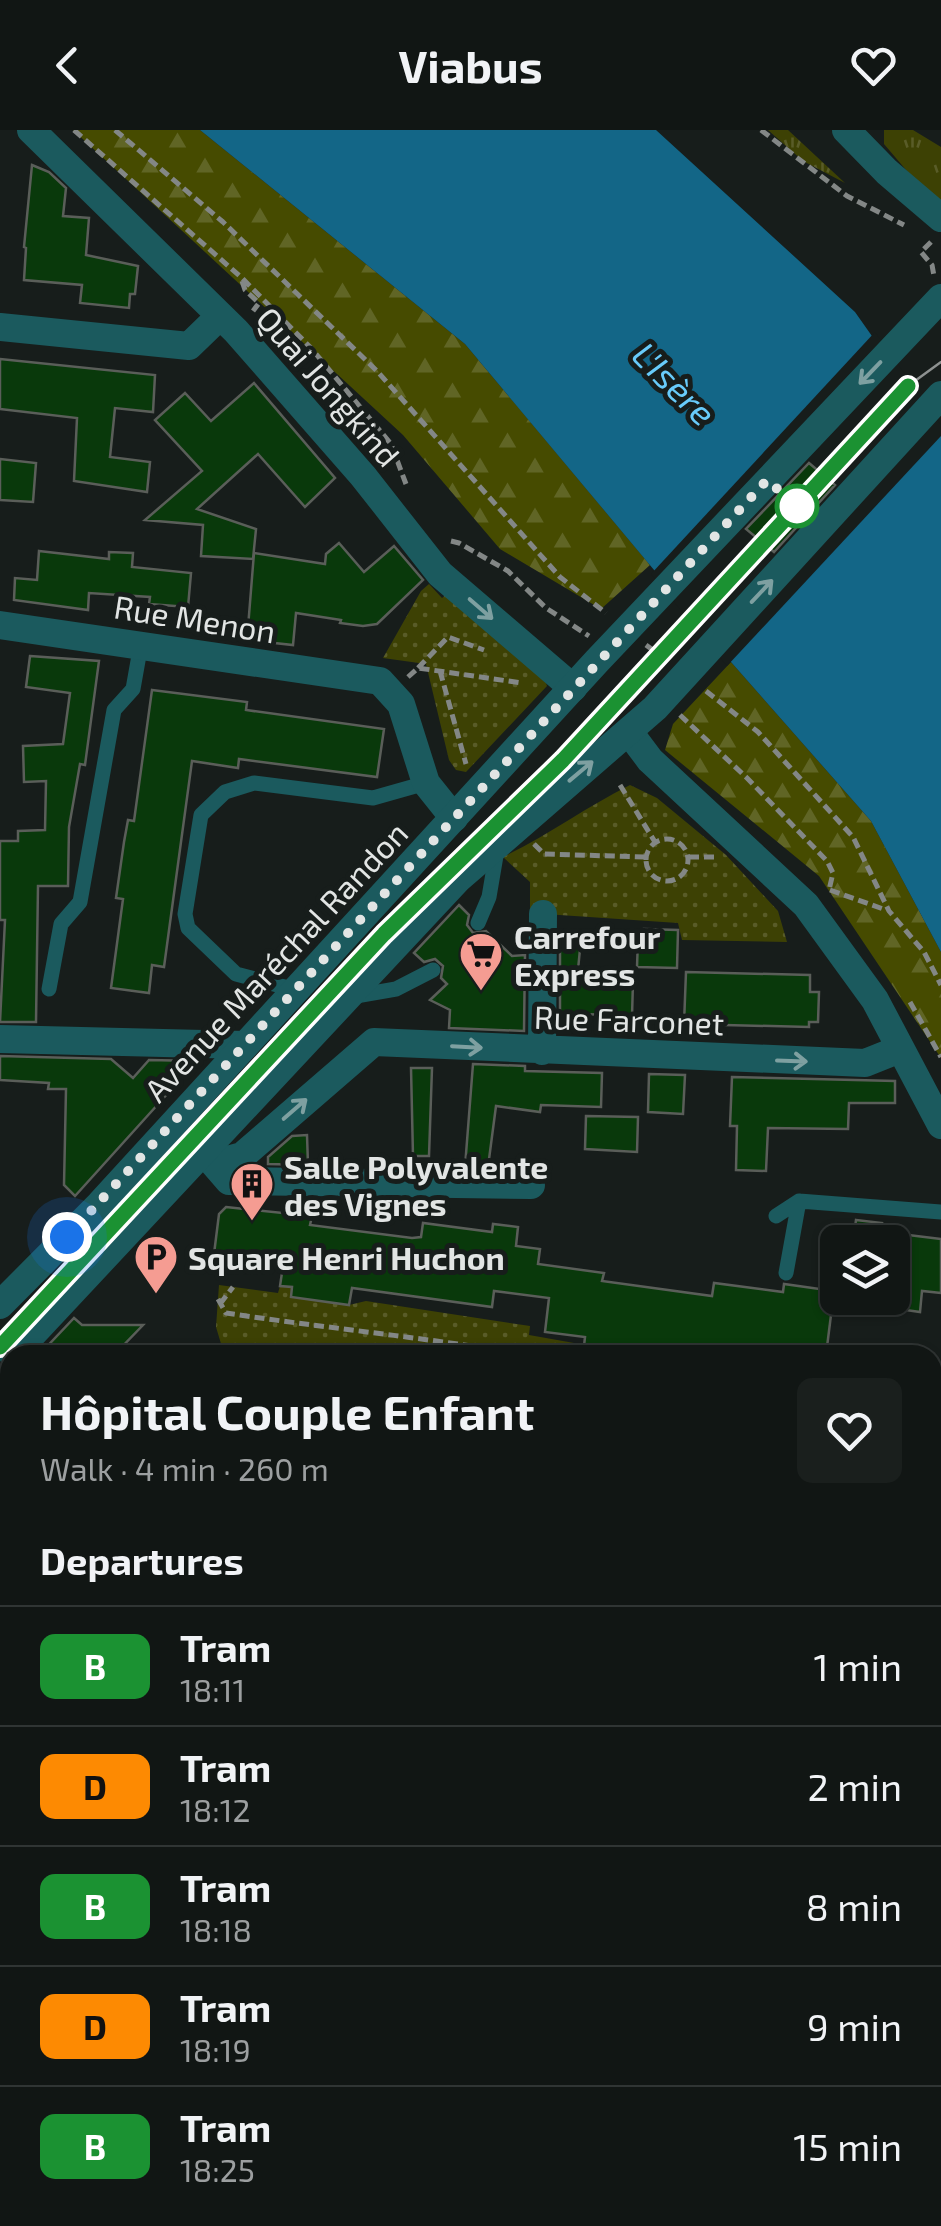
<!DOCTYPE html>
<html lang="en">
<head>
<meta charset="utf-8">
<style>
	body { margin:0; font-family:"Exo 2",sans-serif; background:#1a1f1d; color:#f1f3f6; height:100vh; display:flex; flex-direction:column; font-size:38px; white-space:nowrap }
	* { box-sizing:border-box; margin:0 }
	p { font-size:32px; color:#9c9fa0 }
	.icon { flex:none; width:55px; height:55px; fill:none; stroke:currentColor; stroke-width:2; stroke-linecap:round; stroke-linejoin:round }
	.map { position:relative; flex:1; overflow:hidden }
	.drawer { position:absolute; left:0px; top:1215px; width:942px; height:882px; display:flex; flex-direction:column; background:#111614; border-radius:30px 30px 0 0; box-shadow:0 2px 8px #0004,0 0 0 2px #303534 }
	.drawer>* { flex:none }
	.badge { padding:0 20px; border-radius:15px; font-size:35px; line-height:65px }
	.fabs { position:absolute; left:820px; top:1095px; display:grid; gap:20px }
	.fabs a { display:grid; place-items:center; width:90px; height:90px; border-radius:15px; background:#111614; box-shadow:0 2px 8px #0004,0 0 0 2px #303534; font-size:50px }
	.you { position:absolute; width:50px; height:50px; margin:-25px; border:8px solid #fff; border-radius:50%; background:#1a73e8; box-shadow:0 0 0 15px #1a73e833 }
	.map>.badge { position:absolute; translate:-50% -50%; box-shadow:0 0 0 5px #fff }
	h2 { padding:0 40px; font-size:38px; line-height:90px }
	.round { display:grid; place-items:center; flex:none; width:105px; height:105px; border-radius:15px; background:#1a1f1d }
	.headline { display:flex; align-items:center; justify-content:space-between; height:170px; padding:0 40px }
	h1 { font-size:48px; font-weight:700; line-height:75px }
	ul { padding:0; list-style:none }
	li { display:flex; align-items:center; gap:30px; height:120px; padding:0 40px; border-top:2px solid #303534 }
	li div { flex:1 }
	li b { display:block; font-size:38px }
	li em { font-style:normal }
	li .badge { min-width:110px; font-weight:700; text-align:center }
	header { display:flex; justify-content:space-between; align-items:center; height:130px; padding:0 40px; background:#111614; font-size:45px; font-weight:700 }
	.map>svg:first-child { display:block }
	.grass { fill:url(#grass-tufts) }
	.forest { fill:url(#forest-firs) }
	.park { fill:url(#park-dots) }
	.water { fill:#136687 }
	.pier { fill:#171d1b }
	.building { fill:#09390b; stroke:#5a5e59; stroke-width:2.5 }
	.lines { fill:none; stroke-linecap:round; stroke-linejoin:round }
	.path { stroke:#838786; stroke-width:5; stroke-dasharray:10 5; stroke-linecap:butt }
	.service { stroke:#1b5a5e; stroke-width:15 }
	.minor { stroke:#1b5a5e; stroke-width:28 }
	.tertiary { stroke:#1b5a5e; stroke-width:28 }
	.tram { stroke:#8d9190; stroke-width:2.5 }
	.oneway { stroke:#7ea0a1 }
	.line-casing { stroke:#fff; stroke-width:22 }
	.line { stroke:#1b9232; stroke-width:15 }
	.walk { stroke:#e2e5e4; stroke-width:10; stroke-dasharray:0 18 }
	.stop-dot { fill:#fff; stroke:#1b9232; stroke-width:5 }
	.labels { text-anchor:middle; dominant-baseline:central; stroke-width:10; stroke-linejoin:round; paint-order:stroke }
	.street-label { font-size:32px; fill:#e2e5e4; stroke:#171d1b }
	.poi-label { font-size:32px; font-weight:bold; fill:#e2e5e4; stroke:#171d1b; text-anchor:start }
	.water-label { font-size:35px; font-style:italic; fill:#68cbfa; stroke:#171d1b }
</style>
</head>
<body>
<header><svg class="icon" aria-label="back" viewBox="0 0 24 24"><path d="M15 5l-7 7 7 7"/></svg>Viabus<svg class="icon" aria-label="heart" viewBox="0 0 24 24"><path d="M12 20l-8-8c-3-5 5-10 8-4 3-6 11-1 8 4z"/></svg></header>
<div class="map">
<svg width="941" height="2096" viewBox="0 0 941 2096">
	<defs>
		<pattern id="grass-tufts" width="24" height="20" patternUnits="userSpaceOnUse" patternTransform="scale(2.5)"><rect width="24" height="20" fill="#3d4104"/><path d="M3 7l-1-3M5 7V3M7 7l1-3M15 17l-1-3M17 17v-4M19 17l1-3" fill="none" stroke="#595c28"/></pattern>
		<pattern id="forest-firs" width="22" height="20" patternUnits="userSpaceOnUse" patternTransform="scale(2.5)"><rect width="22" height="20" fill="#464b00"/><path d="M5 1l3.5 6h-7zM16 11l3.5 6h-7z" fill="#606525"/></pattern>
		<pattern id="park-dots" width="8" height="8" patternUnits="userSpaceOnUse" patternTransform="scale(2.5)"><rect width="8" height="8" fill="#3d4104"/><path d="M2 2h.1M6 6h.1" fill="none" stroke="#595c28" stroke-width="1.8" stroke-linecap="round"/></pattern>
	</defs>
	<rect width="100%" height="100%" fill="#171d1b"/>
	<!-- grass -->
	<path class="grass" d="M768,0h20l57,53 -42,-22z
		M884,0h29l28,17v64l-57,-67z"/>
	<!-- forest -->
	<path class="forest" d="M73,0h127l265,214 185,221 -49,44 -101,-60 -97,-114z
		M731,532l140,159 70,131v106l-122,-182 -154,-126 8,-26z"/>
	<!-- park -->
	<path class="park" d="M429,454l13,14 8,-6 90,74 7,20 -81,86 -10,-2 -7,-10 -23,-96 -43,-6 38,-67z
		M630,655l27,13 69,57 52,56 9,31 -105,-2 -4,-17 -148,-10v-31l-27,-25c44,-21 83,-50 127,-72z
		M219,1155l59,8 2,-7 12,1v10l57,8 17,-4 164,25 -1,9 45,8 -1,12h-163l-46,-8 -2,8h-96l-44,-8 -6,-20z"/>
	<!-- water -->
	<path class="water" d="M200,0h456l199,182 86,122v518l-70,-131 -140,-159 -266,-318z"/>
	<!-- pier -->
	<path class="pier" d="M875,202l66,93v11l-214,230 -76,-92z"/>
	<!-- building -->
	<path class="building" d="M32,35l17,7 17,16 -3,28 26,2 -3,37 52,11 -3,28h-5l-1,14 -49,-5 2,-18 -58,-5 2,-32 -2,-1z
		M0,229l155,16 -2,37 -38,-4 -5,49 40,5 -3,30 -73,-11 3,-63 -77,-9z
		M254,253l81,95 -30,29 -47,-53 -61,55 59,20 -3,30 -52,-3 2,-31 -58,-5 57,-49 -47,-51 30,-27 26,28z
		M0,329l36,4 -3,39 -33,-2z
		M809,333l26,22 -61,67 -28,-23z
		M339,413l25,29 30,-26 29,34 -46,44 -14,2 -23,-3 1,-3 -45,-7 -3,32 -46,-5 7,-87 71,11 1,-10z
		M39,421l70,8v-7l24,1 -1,14 59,6 -3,34 -39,-3 1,-7 -61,-4 -1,17 -74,-10 1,-22 22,2z
		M30,526l69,5 -14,104 -5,-1 -11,63 -1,59h-30l-2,136h-36l5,-102h-5v-79h18v-10l27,-1 1,-49 -22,1 -1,-36 40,-2 7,-51 -44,-6z
		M152,560l95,12 -1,8 138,19 -7,48 -138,-18 -1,9 -46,-7 -28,206 -12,-2 -3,28 -38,-5 12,-89 -7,-1 8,-56 4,-22 6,1z
		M459,775l10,10 -2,10 6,8 13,-2 26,25 13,-1 -1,76 -75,-3 1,-18 -20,-10 17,-16 -6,-6 2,-12 -8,-7 -11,3 -10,-9z
		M644,799l34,1 -1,38 -40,-1 1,-28h6z
		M560,807l21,2 -4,41 56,2 -1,34 -72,-3z
		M686,842l124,3v17h9l-1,30h-9v5l-125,-3z
		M0,926l111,3 22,19 16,-18 48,1 -122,135 -11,-11 2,-96h-18l1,-6 -49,-3z
		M473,934l52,2v5l77,2 -1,34 -60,-2 -1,7 -44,-6 -8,61h-23z
		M411,938h21l-3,88h-16z
		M649,944l36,1 -2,39 -35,-2z
		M732,947l163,4v22h-46l-1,26 -80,-1 -2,43 -30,-1 1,-44h-7z
		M586,986l52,1 -1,35 -52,-3z
		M307,1005l1,30 -40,-1v-7l24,-21z
		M226,1077l86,9 -2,9 102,13 9,-1 2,-14 69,9 1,-8 25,3 -2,19 24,3 -2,15 66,9 -2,8 110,15 2,-13 69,9 1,-8 50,7 -8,64h-106l-76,-10 -2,10h-59l2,-18 -40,-5 4,-34 -55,-7 -2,16 -140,-19 -3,17 -58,-8 1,-10 -12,-1 3,-20 -12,-2 1,-3 -58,-7 5,-40z
		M856,1090l26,3 -3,19h-26z
		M892,1103l49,6v54l-19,-2 -2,21 -28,-4z
		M74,1188l8,7h61l-29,30h-75z"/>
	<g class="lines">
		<!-- path -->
		<path class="path" d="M74,0l168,148 69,70 80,96 15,40
			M115,0l108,92 154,149 183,206 46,36
			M761,0l86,66 57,29
			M931,112l-10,10 11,13 2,11
			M242,151l3,9 14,13 -6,8
			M451,411l8,2 49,28 38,37 43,28
			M646,515l19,14
			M418,538l30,-31 36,13
			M440,541l26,93
			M408,547l10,-9 104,15
			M706,561l52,41 95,105 36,74 35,41 17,33
			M680,585l67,63 80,83 6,12 -4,17
			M620,655l35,57
			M646 730a21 21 0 1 1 42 0a21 21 0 1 1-42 0Z
			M534,714l10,10 102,3
			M689,727h26
			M830,760l56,20
			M910,872l31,55
			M218,1169l8,14c92,14 185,23 277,38l4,4
			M220,1174l13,-17
			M932,1299h9"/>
		<!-- service -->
		<path class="service" d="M478,793l11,-26 8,-47
			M49,859l12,-65 19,-22 34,-192 19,-21 8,-45
			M296,860l-60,-16 -48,-46 -3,-14 16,-99 24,-23 29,-9 119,15 53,-15
			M350,867l46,-8 37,-19
			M776,1086l23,-15 142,11
			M786,1143l13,-72"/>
		<!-- minor -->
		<path class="minor" d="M31,0l205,201 127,145 77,98 133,114
			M0,197l189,19 31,-30
			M0,495l380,56 21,23 25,79 28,35
			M629,602l21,28 156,145 69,95 66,125
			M0,909l245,6
			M542,921l1,-137
			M203,1021l26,30 302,4
			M216,1033l26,-7 132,-114 491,21 35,-14
			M0,1299l10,1
			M932,1397l9,1
			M0,1495l10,-1
			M932,1677l9,-2
			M0,1813l10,-2
			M932,1948l9,-2
			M378,2096l32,-8"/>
		<!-- tertiary -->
		<path class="tertiary" d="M846,0l41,42 54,46
			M0,1175l100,-101 497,-543 344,-363
			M13,1225l445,-476 197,-171 286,-313"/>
		<!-- tram -->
		<path class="tram" d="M0,1217l384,-413 179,-175 345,-373 33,-24"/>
	</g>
	<!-- one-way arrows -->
	<defs><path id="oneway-shaft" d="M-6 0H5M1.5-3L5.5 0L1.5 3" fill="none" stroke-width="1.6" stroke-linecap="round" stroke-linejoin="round" transform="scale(2.5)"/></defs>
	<g class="oneway">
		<use href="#oneway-shaft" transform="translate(870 243) rotate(134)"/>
		<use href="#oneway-shaft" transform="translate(762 461) rotate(-47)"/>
		<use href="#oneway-shaft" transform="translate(481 479) rotate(41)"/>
		<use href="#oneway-shaft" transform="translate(581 641) rotate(-40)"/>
		<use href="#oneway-shaft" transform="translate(467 917) rotate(3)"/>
		<use href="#oneway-shaft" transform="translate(792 931) rotate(2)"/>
		<use href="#oneway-shaft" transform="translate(295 979) rotate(-41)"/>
	</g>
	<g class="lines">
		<defs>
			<path id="line" d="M0,1217l384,-413 179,-174 345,-374"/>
		</defs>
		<!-- line casing -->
		<use href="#line" class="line-casing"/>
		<!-- line -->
		<use href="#line" class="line"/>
		<!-- walk -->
		<path class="walk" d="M67,1107l700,-757 30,26"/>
	</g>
	<!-- icons -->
	<defs>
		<symbol id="supermarket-pin" viewBox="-11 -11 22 30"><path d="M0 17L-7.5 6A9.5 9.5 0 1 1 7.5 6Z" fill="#f59c92" stroke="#171d1b"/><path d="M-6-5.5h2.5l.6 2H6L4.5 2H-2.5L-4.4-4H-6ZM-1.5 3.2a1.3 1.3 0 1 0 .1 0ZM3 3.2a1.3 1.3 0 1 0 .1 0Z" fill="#111"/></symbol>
		<symbol id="building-pin" viewBox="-11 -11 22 30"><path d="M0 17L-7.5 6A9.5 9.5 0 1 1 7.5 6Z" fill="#f59c92" stroke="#171d1b"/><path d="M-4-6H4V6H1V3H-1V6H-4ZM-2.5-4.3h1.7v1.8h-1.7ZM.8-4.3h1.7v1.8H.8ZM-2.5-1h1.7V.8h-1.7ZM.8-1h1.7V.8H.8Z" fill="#111"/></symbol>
		<symbol id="parking-pin" viewBox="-11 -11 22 30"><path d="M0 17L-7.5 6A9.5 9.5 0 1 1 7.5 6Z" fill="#f59c92" stroke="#171d1b"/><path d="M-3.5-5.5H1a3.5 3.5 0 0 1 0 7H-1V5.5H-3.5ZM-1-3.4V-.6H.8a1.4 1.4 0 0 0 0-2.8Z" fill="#111"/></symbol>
	</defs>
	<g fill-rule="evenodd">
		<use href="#supermarket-pin" x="456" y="799" width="50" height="68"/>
		<use href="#building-pin" x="227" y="1029" width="50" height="68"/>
		<use href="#parking-pin" x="131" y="1102" width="50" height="68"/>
	</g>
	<!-- markers -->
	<circle class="stop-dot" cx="797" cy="376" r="20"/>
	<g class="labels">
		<!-- street labels -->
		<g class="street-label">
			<text transform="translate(329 256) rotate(49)">Quai Jongkind</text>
			<text transform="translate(195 488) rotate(9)">Rue Menon</text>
			<text transform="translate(275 831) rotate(-47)">Avenue Maréchal Randon</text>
			<text transform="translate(629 889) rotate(2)">Rue Farconet</text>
		</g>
		<!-- poi labels -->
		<g class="poi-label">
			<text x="514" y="806">Carrefour<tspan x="514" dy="37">Express</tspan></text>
			<text x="284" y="1036">Salle Polyvalente<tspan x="284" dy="37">des Vignes</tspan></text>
			<text x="188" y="1127">Square Henri Huchon</text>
		</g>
		<!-- water labels -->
		<g class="water-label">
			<text transform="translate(675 253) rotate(45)">L'Isère</text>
		</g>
	</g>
</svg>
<div class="fabs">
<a><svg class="icon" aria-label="layers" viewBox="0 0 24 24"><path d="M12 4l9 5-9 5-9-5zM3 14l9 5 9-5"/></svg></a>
</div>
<div class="you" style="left:67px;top:1107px"></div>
<section class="drawer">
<div class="headline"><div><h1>Hôpital Couple Enfant</h1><p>Walk · 4 min · 260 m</p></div><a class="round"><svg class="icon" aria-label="heart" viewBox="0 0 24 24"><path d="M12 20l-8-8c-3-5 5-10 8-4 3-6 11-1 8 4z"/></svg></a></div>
<h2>Departures</h2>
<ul>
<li><span class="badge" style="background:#1b9232;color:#fff">B</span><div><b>Tram</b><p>18:11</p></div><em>1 min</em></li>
<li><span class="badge" style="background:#fd8a02;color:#111">D</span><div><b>Tram</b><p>18:12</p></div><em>2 min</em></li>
<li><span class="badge" style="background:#1b9232;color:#fff">B</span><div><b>Tram</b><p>18:18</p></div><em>8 min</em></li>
<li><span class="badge" style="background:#fd8a02;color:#111">D</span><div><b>Tram</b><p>18:19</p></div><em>9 min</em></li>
<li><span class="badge" style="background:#1b9232;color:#fff">B</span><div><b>Tram</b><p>18:25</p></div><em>15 min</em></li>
</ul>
</section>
</div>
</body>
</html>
